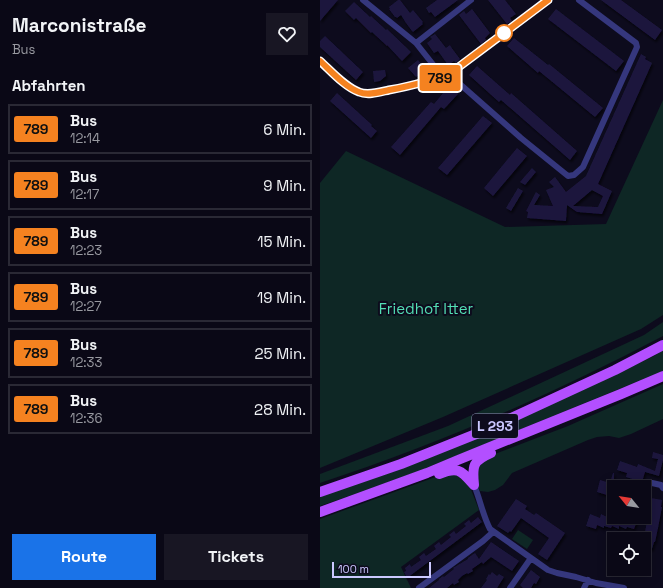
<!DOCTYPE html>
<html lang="de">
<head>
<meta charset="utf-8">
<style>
	body { margin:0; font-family:"Space Grotesk",sans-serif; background:#181623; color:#f1f3f6; height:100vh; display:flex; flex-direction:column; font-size:15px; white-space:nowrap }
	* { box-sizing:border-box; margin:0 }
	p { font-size:13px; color:#999aa1 }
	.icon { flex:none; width:22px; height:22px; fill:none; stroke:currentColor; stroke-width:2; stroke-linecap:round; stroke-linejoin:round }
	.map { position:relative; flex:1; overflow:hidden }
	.sheet { display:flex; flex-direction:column; background:#0a0816; width:320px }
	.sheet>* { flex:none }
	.badge { padding:0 8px; border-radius:3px; font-size:14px; line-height:26px }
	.needle { width:26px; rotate:300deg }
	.buttons { position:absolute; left:287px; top:480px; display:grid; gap:8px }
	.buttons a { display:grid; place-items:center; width:44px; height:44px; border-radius:0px; background:#0a0816; box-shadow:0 2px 10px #0003,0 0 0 1px #2a2935; font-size:20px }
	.scale { position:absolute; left:12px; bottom:10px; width:99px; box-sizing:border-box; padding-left:4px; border:2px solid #cbc8ff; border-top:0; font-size:11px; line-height:14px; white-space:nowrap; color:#cbc8ff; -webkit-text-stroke:3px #0d0b1d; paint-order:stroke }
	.map>.badge { position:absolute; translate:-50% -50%; box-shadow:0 0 0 2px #fff }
	h2 { padding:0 12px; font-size:15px; line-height:36px }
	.round { display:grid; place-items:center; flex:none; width:42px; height:42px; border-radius:0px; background:#181623 }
	.headline { display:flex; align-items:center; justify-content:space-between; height:68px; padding:0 12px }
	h1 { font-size:19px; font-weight:700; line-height:30px }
	.button { display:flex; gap:8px; margin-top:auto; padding:8px 12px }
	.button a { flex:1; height:46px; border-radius:0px; background:#1a73e8; color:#fff; font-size:16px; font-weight:700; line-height:46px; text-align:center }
	.button a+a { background:#181623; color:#f1f3f6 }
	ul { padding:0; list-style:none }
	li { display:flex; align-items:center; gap:12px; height:50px; margin:0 8px 6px; padding:0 4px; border:2px solid #2a2935; border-radius:0px }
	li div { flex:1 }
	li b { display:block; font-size:15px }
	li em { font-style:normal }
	li .badge { min-width:44px; font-weight:700; text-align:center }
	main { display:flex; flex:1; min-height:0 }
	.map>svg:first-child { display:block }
	.green { fill:#0e2725 }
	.building { fill:#1d173e; fill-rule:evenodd; filter:url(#shadow) }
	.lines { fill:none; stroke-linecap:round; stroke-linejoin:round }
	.street { stroke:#35377d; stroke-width:6 }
	.primary { stroke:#b34fff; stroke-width:10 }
	.line-casing { stroke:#fff; stroke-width:9 }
	.line { stroke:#f58220; stroke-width:6 }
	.stop-dot { fill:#fff; stroke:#f58220; stroke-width:2 }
	.labels { text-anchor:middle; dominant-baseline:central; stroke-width:4; stroke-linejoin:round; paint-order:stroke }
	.shield { fill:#0d0b1d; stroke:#928fbb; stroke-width:1 }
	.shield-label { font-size:14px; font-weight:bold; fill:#cbc8ff }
	.park-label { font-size:15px; fill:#53dfb5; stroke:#0d0b1d }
</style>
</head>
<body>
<main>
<section class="sheet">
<div class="headline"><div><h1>Marconistraße</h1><p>Bus</p></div><a class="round"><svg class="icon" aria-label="heart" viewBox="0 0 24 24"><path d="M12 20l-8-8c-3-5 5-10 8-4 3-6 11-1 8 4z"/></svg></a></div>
<h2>Abfahrten</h2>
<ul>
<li><span class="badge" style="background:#f58220;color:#111">789</span><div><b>Bus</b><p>12:14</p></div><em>6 Min.</em></li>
<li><span class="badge" style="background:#f58220;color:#111">789</span><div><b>Bus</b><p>12:17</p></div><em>9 Min.</em></li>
<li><span class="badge" style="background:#f58220;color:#111">789</span><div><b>Bus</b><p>12:23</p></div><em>15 Min.</em></li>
<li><span class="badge" style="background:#f58220;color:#111">789</span><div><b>Bus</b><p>12:27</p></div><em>19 Min.</em></li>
<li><span class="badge" style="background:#f58220;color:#111">789</span><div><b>Bus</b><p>12:33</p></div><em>25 Min.</em></li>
<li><span class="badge" style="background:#f58220;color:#111">789</span><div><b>Bus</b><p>12:36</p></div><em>28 Min.</em></li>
</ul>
<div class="button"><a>Route</a><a>Tickets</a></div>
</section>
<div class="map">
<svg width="343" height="588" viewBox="0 0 343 588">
	<defs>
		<filter id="shadow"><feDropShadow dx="1.5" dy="2.5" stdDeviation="1" flood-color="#0009"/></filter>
	</defs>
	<rect width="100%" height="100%" fill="#0d0b1d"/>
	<!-- green -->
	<path class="green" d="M343,100v215l-22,14 -198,88 -123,51v-285l26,-32 159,76 101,-3z
		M343,322v14c-110,58 -224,108 -343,147v-9l128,-48 196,-91z
		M343,350v21l-244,100 -64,23 -35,12v-9l234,-94 100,-47z
		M343,384v35l-32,15 -12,4 -10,-2 -12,1 -9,3 -76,33 -9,12 -8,5 -7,2 -8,-1 -4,-11 1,-10 10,-13 81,-31z
		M136,474l14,13 9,23 -78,57 10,21h-91v-69l121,-44z
		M198,530l15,10 -6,9 -15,-10z"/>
	<!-- building -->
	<path class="building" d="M0,0h18l-18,21z
		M78,0h2l10,13 3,-3 10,12 -1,1 1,1 -10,8 -1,-1 -6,-8 -5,-8 -4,3 -1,-1h-1l-6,-8h1l-1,-2z
		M117,0h21l-23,17 -4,-5 -2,1 -3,-5z
		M168,0h17l11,14 -6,4 2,3 -5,3z
		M281,0h20l41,30 -7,10z
		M34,2l16,15 1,-1 15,14 1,-1 24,23 -9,9 -15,-16v1l-15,-14 -1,1 -15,-15 -2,2 -9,-9z
		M152,9l18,24 -5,5 1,2 -5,4 -22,-29 5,-4 2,3z
		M236,9l68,52 -8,10 -68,-52z
		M115,34l11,14 4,-3 1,2 9,12 -4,4 -2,-2 -6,4 -10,-14 -4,2 -7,-10 5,-4 -2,-2z
		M5,36l38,36 -7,8 -36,-33v-6z
		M194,38l34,27 1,-1 54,44 -8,9 -56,-46 -1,2 -31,-27z
		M321,54l5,3 -1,2 7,4 -54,121 14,7 -10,23 -25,-2 -10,-7 -1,16 -39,-3 1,-6 -2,-1 10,-19 4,3 -6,10 19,1 -7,-16 8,-3 -5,-5 6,-5 11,15 20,-16zM272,190l11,6 -5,11 -25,-1z
		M98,60l8,10 -10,7 -8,-9z
		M157,66l33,29 1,-2 66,58 -7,9 -69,-60 -2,2 -30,-27z
		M65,70l1,6 -6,5 -6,1 -1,-11z
		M129,86l9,8 -14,15 -3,-2 -41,48 -9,-8 40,-45 3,2z
		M17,93l35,32 -1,1 6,5 -6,7 -41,-37z
		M163,116l9,7 -45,52 -9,-7z
		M197,148l10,8 -34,40 -9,-8z
		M212,168l4,4 -11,13 -5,-3z
		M198,188l5,3 -12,20 -5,-3z
		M333,452l10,3v5l-4,16 -14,-4 -3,10 -16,-5 1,-4 -10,-3 3,-9 17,6 1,-3 17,7 3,-12 -6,-1z
		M293,473h1v9l11,3v2h-11v8l-7,-2v2l-10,-3 3,-12 10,3z
		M331,498l11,2 -1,7h1l-4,21 -3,14h-1l-2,7 -8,-1v-10z
		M196,499l11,7 -2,3 9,6 2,-2 29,20 -18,27 -9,-6 11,-16 -28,-20 -10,14 -1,-1 -2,2 -11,-7z
		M270,514l10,4 1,-4 6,3 1,-2 6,2h21l3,1 -4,11 -7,-2 -1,2 -7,-3v3l-7,-3 -1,2 -7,-2v2l-7,-3 -1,4 -10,-3z
		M158,517l4,5 -75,56 -3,-6 2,-1 -1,-3 5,-4 1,3 10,-7 -2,-3 5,-4 2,3 10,-7 -2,-3 5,-4 2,3 10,-8 -2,-2 5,-4 2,3 10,-8 -2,-2 5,-4 2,3z
		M171,542l28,19 -7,10 -21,-14 -8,7 -1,-2 -10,7 1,2 -5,3 -1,-1 -5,3 -4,4 1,2 -5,3 -1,-2 -6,5h-18l10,-8v-1l4,-3 1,1 10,-8 -1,-1 15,-9v-1l4,-3 3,-2 4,6z
		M211,570l9,7 -4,7 -2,-1 -3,5h-8l-3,-3z
		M172,572l5,4 2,-2 5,3 -7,11h-16l6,-8 -1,-1 3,-5 1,1z"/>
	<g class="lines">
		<!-- street -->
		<path class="street" d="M43,0l53,43 23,29 14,6 68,60 47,38 6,-1 9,-8 54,-120 -1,-4 -57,-43
			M96,43l55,-43
			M0,61c11,10 25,26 39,31 8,4 19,0 27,-1 23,-4 45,-9 66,-19l96,-72
			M332,483l9,2 2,3
			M154,485c6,14 9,31 16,44l58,41 9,3 19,4 20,6 28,5
			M99,588l64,-47 10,-9
			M190,588l21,-30
			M264,588l4,-8"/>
		<!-- primary -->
		<path class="primary" d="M119,474c20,-8 22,-3 35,11
			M154,485c-2,-20 -1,-24 17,-32
			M0,492l81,-28 80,-32 134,-62 48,-25
			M0,512l107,-39 31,-13 163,-66 42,-18"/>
	</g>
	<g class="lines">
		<defs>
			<path id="line" d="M0,61c11,10 25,26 39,31 9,4 21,0 30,-2 22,-4 43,-9 63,-18l96,-72"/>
		</defs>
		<!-- line casing -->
		<use href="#line" class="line-casing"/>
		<!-- line -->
		<use href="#line" class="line"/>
	</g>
	<!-- markers -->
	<circle class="stop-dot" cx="184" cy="33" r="8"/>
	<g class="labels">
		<!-- shield labels -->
		<rect class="shield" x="152" y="414" width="46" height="24" rx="3"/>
		<g class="shield-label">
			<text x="175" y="426">L 293</text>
		</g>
		<!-- park labels -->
		<g class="park-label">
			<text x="106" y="308">Friedhof Itter</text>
		</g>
	</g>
</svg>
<div class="buttons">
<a><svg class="needle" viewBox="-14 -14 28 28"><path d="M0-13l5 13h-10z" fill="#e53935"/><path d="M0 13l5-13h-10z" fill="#999aa1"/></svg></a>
<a><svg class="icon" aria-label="locate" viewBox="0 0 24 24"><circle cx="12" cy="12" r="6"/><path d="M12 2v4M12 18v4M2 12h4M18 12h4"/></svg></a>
</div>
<div class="scale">100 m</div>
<b class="badge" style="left:120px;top:78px;background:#f58220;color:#111">789</b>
</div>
</main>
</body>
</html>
